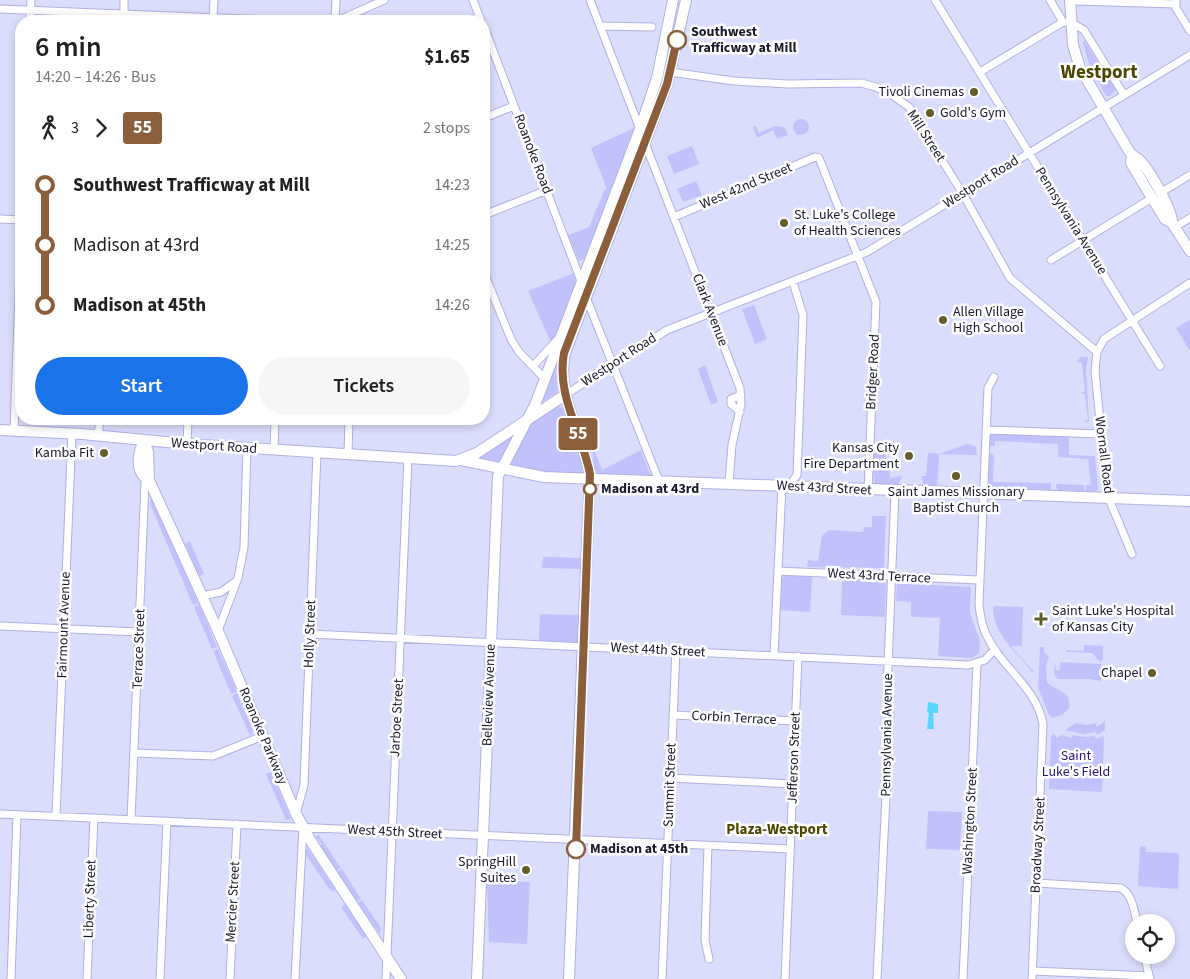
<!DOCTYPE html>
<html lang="en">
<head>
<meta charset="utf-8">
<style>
	body { margin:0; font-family:"Source Sans 3",sans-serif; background:#f6f6f6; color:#202124; height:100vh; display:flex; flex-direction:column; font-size:19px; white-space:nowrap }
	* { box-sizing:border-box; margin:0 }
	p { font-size:16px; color:#757577 }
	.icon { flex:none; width:28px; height:28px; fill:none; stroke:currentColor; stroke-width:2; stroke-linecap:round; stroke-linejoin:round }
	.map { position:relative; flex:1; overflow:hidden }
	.sheet { position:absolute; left:15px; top:15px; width:475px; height:410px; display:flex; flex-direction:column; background:#fff; border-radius:20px; box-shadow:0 2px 8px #0003 }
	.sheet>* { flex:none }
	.badge { padding:0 10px; border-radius:4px; font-size:18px; line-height:32px }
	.buttons { position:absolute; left:1125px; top:914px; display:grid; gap:10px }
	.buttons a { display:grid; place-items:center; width:50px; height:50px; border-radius:50%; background:#fff; box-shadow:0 2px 8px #0003; font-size:25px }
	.map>.badge { position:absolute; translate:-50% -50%; box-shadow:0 0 0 2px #fff }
	.legs { display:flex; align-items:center; gap:8px; height:55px; padding:0 20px; font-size:16px }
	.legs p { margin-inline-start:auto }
	.summary { display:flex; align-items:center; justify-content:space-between; height:85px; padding:0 20px }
	h1 { font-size:28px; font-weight:600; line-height:38px }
	.button { display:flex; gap:10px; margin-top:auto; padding:10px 20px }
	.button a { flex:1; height:58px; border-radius:30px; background:#1a73e8; color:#fff; font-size:20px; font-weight:600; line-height:58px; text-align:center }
	.button a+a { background:#f6f6f6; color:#202124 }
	ul { padding:0 20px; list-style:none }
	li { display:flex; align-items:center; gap:18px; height:60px; font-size:19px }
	li i { display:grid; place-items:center; width:8px; height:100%; margin:0 6px; background:currentColor }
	li i::after { content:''; width:12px; height:12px; margin:-6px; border:4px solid; border-radius:50%; background:#fff }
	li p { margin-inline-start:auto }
	li:first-child i { background:linear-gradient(#0000 50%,currentColor 0) }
	li:last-child i { background:linear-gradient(currentColor 50%,#0000 0) }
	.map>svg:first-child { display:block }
	.green { fill:#c1c2fb }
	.water { fill:#5ad5fe }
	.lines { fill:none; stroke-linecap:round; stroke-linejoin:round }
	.street-casing { stroke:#afb0e2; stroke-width:9 }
	.secondary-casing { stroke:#afb0e2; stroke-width:12 }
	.primary-casing { stroke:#afb0e2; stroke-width:12 }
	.street { stroke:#fff; stroke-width:7 }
	.secondary { stroke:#fff; stroke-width:10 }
	.primary { stroke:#fff; stroke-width:10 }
	.line-1-casing { stroke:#fff; stroke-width:11 }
	.line-1 { stroke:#8b5e3c; stroke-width:8 }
	.stop-1-dot { fill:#fff; stroke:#8b5e3c; stroke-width:2.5 }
	.poi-dot { fill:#625d29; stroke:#fff; stroke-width:2 }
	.labels { text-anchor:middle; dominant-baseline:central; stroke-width:5; stroke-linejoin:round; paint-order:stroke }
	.stop-label { font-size:14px; font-weight:bold; fill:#1a192c; stroke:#fff; text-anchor:start }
	.poi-label { font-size:14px; fill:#1a192c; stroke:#fff; text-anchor:end }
	.street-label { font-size:14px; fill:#1a192c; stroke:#fff }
	.park-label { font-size:14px; fill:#2d1577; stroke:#fff }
	.neighbourhood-label { font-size:15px; font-weight:bold; fill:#4c4603; stroke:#fff }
	.district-label { font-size:19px; font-weight:bold; fill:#4c4603; stroke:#fff }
</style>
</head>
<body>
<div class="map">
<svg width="1190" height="979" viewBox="0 0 1190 979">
	<rect width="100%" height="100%" fill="#dbddfc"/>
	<!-- green -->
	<path class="green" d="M1084,40l32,50 -6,6h-4l-16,-29 -7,-24z
		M793 127a8 8 0 1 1 16 0a8 8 0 1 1-16 0Z
		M756,126l3,7 16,-7 9,1 4,8 -11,4 -4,-9 -16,8 -4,-11z
		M634,128l-49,131 -6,2 -11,-26 21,-8 15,-36 3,-2 -16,-41z
		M692,146l7,18 -25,10 -7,-18z
		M696,181l6,14 -19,7 -6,-13z
		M574,273l2,10 -20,54 -5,6 -23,-52z
		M754,305l13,34 -12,5 -13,-35z
		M1190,320v31l-14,-23z
		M559,356l-3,19 2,17 -14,9 -3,-3z
		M1080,357h8l-2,14 3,51h-6l5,-3 -3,-25 -5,-1 5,-2 -3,-28 -5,-1z
		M705,365l13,37 -7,3 -13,-36z
		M558,406l5,2 19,50 1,13 -5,3 -49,-2 -19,-5 -1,-5 23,-39z
		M990,434l79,3v18l26,1 3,33 -3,3 -10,-1 1,-6h5l-3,-26 -30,-2v-13l-63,-3v5h-5z
		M512,437l-14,26 -22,-5 34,-20z
		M968,444l8,3 1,8 -38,-1 -2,33 -13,-1 -3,-10h5l2,-23 11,1z
		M874,448l12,1v10h4v7l-17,-1z
		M592,449h2l8,21 39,-20 10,27 -54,-2 -3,-6z
		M991,453l3,3 -1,26 58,1v7l-61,-3 -2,-3 1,-28z
		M873,467h6v3l11,-2v10l12,-2 -4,9 -24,-1z
		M1056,484l28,1v6l-27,-1z
		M151,497l3,3 44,103 -5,2 -43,-101z
		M872,516h14l-2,52 -77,-1 1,-7 10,1 4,-25 7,-6 34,2 1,-5h8z
		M190,541l14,33 -5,2 -14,-33z
		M543,557l39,1v11l-40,-1z
		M785,575l27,2 -2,35 -31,-2 1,-30z
		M842,578l44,3 -1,36 -44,-2z
		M897,583l74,4 -1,26 10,28 -1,12 -7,5 -34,-2 2,-38 -29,-1v-15l-15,-1z
		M199,604l18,43 -5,2 -18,-42z
		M993,606l30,1 -1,39h-11l23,26h-2c-16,-22 -39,-36 -39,-66z
		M540,614l40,1 -1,27 -40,-1z
		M1084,645l19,1v13l-3,3 -8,-9 -26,-1v-2l18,1z
		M1040,647h4v5l5,5 -3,8 1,17c9,10 25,8 22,26l-7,7 -10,3 -3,-3 -11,-27z
		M218,649l19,43 -6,2 -18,-43z
		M234,654l62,144 -3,-1 -60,-141z
		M1060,662l41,2v17l-13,-2h-30c-5,-3 -5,-10 -2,-15v6h4z
		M237,693l16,37 -2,7 -19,-41z
		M1105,721v9l-8,5 -1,-3 -12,2 -19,-4 11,-7 10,2 9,-2 2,4z
		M1054,734l3,4 4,-3 11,3 1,-3 12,2 10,-1 1,3 8,-3 -2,56 -53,-3 2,-53z
		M271,772l20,47 -5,1 -20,-46z
		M928,811l34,1 -2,38 -34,-1z
		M318,834l23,34 -5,3 -16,-25 2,-2 -6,-6z
		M1140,846l6,1v5l33,1 -1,36 -40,-3z
		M306,849h2l28,42 -6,-1 -24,-35z
		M342,869l19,30 -4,2 -20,-29z
		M487,880l43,2 -3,62 -38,-2z
		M362,900l19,28 -1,6 -22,-31z
		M345,904l22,33 -4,2 -22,-32z"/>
	<!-- water -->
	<path class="water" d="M928,702l10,2v9h-5l1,16h-7l2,-16 -2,-1z"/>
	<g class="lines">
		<defs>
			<path id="street" d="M473,0l8,21
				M590,0l50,129
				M935,0l225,366
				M1050,0l13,22 9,1 12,7 40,65
				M1176,0v8l14,23
				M1075,1l101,3
				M0,9l293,12
				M124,14v-14
				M213,18l1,-18
				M30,21l1,-21
				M335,21l1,-21
				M337,21l47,-21
				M469,21l11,-4
				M600,26l52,1
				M484,27l97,254
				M670,72l64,9 54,3 73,-1 15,4 16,8 17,12 54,87 47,84 87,74
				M980,72l83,-50
				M484,118l30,-12
				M645,143l95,245 1,16 -9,41 -3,38
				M1160,193l30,-18
				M484,215l63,-25
				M674,217l141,-60 4,1 57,144 -8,189
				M0,219l21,1
				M1175,227l15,-9
				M1051,260l101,-62
				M484,273l27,66 8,13 25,26
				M586,297l73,184
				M533,366l25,-27
				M994,377l-6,11 -9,216c1,10 2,20 7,30 15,34 50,52 57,90l-11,255
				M565,395l102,-65 200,-78 323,-197
				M740,412l-9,-8v-5l10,-4
				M14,430l7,-193
				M986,430l115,4
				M98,436l2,-17
				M187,444l1,-25
				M274,449l1,-30
				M348,454l1,-35
				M789,486l8,-11 6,-160 -10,-33
				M1132,554l-23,-55 -3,-17 -11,-111 2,-19 7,-13 86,-56
				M778,571l201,9
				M202,596l19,-4 14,-10
				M0,626l139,6
				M218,631l20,-53 6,-31 3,-99
				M310,634l658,31 17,-5 10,-11
				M774,655l8,-169
				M673,715l122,6
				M135,753l78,3 50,-20
				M670,778l123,6
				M0,814l790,35
				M296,814l8,-29 13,-333
				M56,816l16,-383
				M131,820l14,-338 4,-2
				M708,845l-3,95 4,19
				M1036,883l85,5c11,6 13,22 16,34
				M1144,955l6,24
				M1033,971l116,5
				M11,979l6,-164
				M87,979l7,-161
				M160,979l7,-158
				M230,979l7,-155
				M295,979l8,-151
				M386,979l22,-522
				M662,979l14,-329
				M785,979l13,-323
				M877,979l13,-264 -3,-24 8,-199
				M963,979l14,-315"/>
			<path id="secondary" d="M1070,0l3,45 7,23 49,83c3,5 6,5 9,8 10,8 35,52 34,64
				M1132,156l-1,7 21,35 13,21 7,4 18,28
				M0,430l82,4 105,10 269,17 21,-8 88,-58
				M144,441l4,11 1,28 69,151 78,183 16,29 89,136
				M144,441c-6,12 -10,31 5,39
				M461,460l83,17 646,24"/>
			<path id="primary" d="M477,979l21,-503 37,-71 105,-276 17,-51 16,-78
				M569,979l21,-505c-8,-41 -34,-78 -25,-121l102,-269 19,-84"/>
		</defs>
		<!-- street casing -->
		<use href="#street" class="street-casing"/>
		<!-- secondary casing -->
		<use href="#secondary" class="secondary-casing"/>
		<!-- primary casing -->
		<use href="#primary" class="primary-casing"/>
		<!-- street -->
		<use href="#street" class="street"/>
		<!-- secondary -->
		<use href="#secondary" class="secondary"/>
		<!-- primary -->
		<use href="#primary" class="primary"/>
	</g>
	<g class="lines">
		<defs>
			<path id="line-1" d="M576,849l14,-375c-8,-42 -34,-78 -26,-121l103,-269 10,-44"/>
		</defs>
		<!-- line-1 casing -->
		<use href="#line-1" class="line-1-casing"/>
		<!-- line-1 -->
		<use href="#line-1" class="line-1"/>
	</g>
	<!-- markers -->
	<g class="stop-1-dot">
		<circle cx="677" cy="40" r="9"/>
		<circle cx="590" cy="489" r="6"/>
		<circle cx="576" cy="849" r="9"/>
	</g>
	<g class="poi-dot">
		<circle cx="974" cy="92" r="5"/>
		<circle cx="930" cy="113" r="5"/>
		<circle cx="784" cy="223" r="5"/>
		<circle cx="943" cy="320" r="5"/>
		<circle cx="104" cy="453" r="5"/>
		<circle cx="909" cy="456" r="5"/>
		<circle cx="956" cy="476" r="5"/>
		<path d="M1038.5 611.5h5v5h5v5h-5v5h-5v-5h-5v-5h5z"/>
		<circle cx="1152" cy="673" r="5"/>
		<circle cx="526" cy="870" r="5"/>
	</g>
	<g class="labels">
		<!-- stop labels -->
		<g class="stop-label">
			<text x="691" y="32">Southwest<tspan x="691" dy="16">Trafficway at Mill</tspan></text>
			<text x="601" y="489">Madison at 43rd</text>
			<text x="590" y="849">Madison at 45th</text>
		</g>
		<!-- poi labels -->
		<g class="poi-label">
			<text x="964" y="92">Tivoli Cinemas</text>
			<text x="940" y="113" text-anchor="start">Gold's Gym</text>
			<text x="794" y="215" text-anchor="start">St. Luke's College<tspan x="794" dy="16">of Health Sciences</tspan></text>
			<text x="953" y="312" text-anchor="start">Allen Village<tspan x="953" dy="16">High School</tspan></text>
			<text x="899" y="448">Kansas City<tspan x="899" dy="16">Fire Department</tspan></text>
			<text x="94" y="453">Kamba Fit</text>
			<text x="956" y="492" text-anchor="middle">Saint James Missionary<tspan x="956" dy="16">Baptist Church</tspan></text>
			<text x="1052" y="611" text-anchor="start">Saint Luke's Hospital<tspan x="1052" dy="16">of Kansas City</tspan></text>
			<text x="1142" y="673">Chapel</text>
			<text x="516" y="862">SpringHill<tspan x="516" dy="16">Suites</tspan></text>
		</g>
		<!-- street labels -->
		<g class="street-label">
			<text transform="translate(926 136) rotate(57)">Mill Street</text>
			<text transform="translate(533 154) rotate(69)">Roanoke Road</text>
			<text transform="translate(981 182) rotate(-32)">Westport Road</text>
			<text transform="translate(746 186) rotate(-23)">West 42nd Street</text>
			<text transform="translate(1071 221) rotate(58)">Pennsylvania Avenue</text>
			<text transform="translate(710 310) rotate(69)">Clark Avenue</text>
			<text transform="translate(619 360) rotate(-33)">Westport Road</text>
			<text transform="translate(873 372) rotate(-87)">Bridger Road</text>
			<text transform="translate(214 446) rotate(4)">Westport Road</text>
			<text transform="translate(1104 455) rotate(83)">Wornall Road</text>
			<text transform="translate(824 488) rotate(3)">West 43rd Street</text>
			<text transform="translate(879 576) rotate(3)">West 43rd Terrace</text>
			<text transform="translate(64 625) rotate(-88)">Fairmount Avenue</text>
			<text transform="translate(310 634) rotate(-88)">Holly Street</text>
			<text transform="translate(139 649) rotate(-88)">Terrace Street</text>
			<text transform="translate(658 650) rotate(3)">West 44th Street</text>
			<text transform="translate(489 695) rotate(-88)">Belleview Avenue</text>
			<text transform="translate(397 718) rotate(-87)">Jarboe Street</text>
			<text transform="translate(734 718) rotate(3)">Corbin Terrace</text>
			<text transform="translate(887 735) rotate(-89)">Pennsylvania Avenue</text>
			<text transform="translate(263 736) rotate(67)">Roanoke Parkway</text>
			<text transform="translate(794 758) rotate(-88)">Jefferson Street</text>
			<text transform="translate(670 785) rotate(-88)">Summit Street</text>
			<text transform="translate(970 821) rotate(-87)">Washington Street</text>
			<text transform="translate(395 832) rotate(3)">West 45th Street</text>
			<text transform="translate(1038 845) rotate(-87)">Broadway Street</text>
			<text transform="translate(90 899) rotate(-88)">Liberty Street</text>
			<text transform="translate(233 902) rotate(-87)">Mercier Street</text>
		</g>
		<!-- park labels -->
		<g class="park-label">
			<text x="1076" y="756">Saint<tspan x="1076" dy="16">Luke's Field</tspan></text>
		</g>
		<!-- neighbourhood labels -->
		<g class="neighbourhood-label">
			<text x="777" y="829">Plaza-Westport</text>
		</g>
		<!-- district labels -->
		<g class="district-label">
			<text x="1099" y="72">Westport</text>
		</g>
	</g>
</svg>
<div class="buttons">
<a><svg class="icon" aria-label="locate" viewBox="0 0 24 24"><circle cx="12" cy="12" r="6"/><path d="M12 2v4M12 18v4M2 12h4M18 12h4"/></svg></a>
</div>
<b class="badge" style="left:578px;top:434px;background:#8b5e3c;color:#fff">55</b>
<section class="sheet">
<div class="summary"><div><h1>6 min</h1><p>14:20 – 14:26 · Bus</p></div><b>$1.65</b></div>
<div class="legs"><svg class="icon" aria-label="walk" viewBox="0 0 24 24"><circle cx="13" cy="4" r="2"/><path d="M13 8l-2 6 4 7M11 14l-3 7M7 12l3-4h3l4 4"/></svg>3<svg class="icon" aria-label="forward" viewBox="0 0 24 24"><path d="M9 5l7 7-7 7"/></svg><b class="badge" style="background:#8b5e3c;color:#fff">55</b><p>2 stops</p></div>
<ul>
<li><i style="color:#8b5e3c"></i><b>Southwest Trafficway at Mill</b><p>14:23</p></li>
<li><i style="color:#8b5e3c"></i><span>Madison at 43rd</span><p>14:25</p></li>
<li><i style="color:#8b5e3c"></i><b>Madison at 45th</b><p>14:26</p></li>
</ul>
<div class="button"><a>Start</a><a>Tickets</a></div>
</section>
</div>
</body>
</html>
